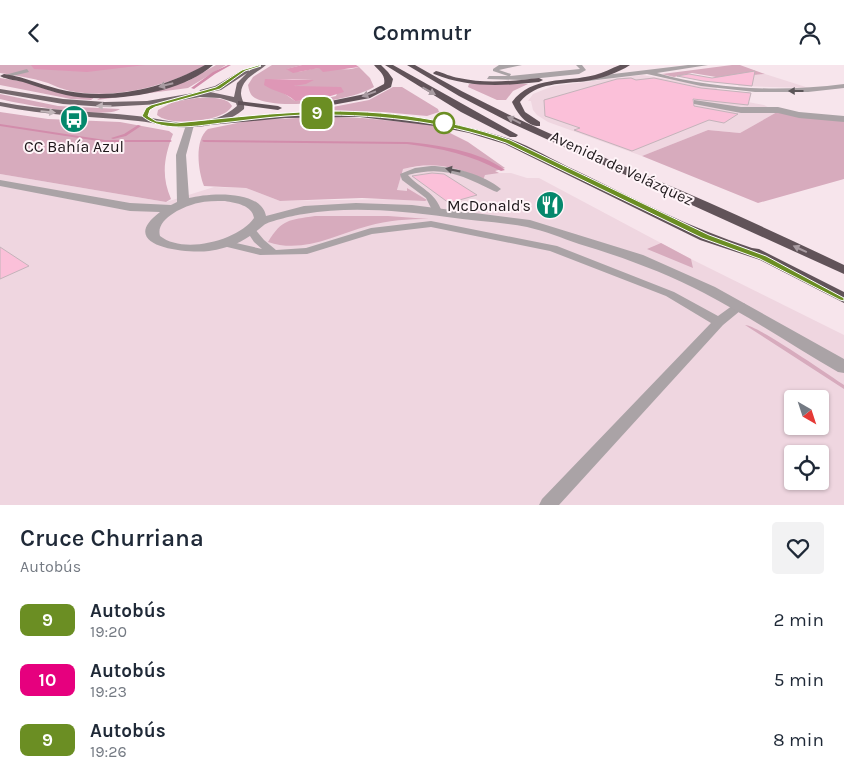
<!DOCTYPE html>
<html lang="es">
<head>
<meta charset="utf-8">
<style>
	body { margin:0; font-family:Karla,sans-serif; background:#f2f2f3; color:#1f2937; height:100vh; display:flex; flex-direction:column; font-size:19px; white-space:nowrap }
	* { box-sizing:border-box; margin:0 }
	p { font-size:16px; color:#747a83 }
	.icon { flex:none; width:28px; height:28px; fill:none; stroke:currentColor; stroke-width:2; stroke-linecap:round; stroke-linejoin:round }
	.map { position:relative; height:440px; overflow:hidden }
	.drawer { display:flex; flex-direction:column; background:#fff; flex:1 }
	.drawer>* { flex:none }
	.badge { padding:0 10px; border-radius:8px; font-size:18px; line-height:32px }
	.needle { width:32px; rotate:141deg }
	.controls { position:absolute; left:784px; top:325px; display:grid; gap:10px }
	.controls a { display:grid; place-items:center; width:45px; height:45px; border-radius:5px; background:#fff; box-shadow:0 1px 4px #0004; font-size:25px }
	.map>.badge { position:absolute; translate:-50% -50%; box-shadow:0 0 0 2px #fff }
	.round { display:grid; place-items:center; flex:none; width:52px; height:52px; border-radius:5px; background:#f2f2f3 }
	.summary { display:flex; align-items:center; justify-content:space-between; height:85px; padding:0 20px }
	h1 { font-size:24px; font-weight:600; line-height:38px }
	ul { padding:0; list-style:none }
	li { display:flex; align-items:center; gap:15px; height:60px; padding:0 20px }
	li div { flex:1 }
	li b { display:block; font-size:19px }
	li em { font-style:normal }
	li .badge { min-width:55px; font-weight:700; text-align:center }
	header { display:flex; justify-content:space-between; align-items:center; height:65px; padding:0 20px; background:#fff; font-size:22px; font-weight:600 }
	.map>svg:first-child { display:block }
	.built { fill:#efd6e0; fill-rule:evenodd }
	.green { fill:#d7abbd; fill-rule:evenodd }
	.forest { fill:#de97b6 }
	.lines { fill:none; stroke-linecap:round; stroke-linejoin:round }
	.stream { fill:#d28cab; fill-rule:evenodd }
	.building { fill:#fbc0d9; stroke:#c4b3ba }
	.service { fill:#aaa3a6; fill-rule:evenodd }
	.minor { fill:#aaa3a6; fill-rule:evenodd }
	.primary { fill:#75686d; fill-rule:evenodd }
	.motorway { fill:#615359; fill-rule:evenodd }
	.oneway { fill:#a89ba1 }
	.oneway2 { fill:#5c5659 }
	.oneway3 { fill:#c1b5b9 }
	.line { fill:#6b8e23; stroke:#fff }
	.stop-dot { fill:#fff; stroke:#6b8e23; stroke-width:2.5 }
	.labels { text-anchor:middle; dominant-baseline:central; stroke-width:4; stroke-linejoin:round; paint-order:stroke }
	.far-poi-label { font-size:16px; fill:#1d171a; stroke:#fff4f8 }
	.far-street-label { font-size:16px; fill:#1d171a; stroke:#fff4f8 }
</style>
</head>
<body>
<header><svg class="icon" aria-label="back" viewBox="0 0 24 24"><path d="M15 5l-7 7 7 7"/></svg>Commutr<svg class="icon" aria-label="person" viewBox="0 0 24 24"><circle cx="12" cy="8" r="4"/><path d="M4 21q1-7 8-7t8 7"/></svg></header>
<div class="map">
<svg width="844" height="440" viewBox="0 0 844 440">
	<rect width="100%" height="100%" fill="#f7e5ec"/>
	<!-- built -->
	<path class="built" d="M765,9l44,14 -71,-2 4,-10z
		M642,10l75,12 -2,9 49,9 13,7 -37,21 -32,-3 -66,26 -94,-34 -11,-7 -4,-5 -2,-9h-3l5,-7 20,-8z
		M435,99l59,7 5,2h12l16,5h12l152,81 153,76v170h-844v-331l166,28 48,-15 32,1 34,13 115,-2 7,-30zM792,334h28v27h-28zM792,389h28v27h-28z"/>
	<!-- green -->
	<path class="green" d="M0,0h207c-41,21 -91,35 -137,26 -8,-2 -15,-5 -22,-8 -16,-5 -33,-8 -48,-10z
		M216,0h10l-38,23 -91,12 6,-4 69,-11 16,-4z
		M272,0h30l-15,4c10,6 20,0 31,-1 14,-1 28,4 41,-1l11,11 4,9c-23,14 -95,24 -119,11 -5,-3 -6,-8 -7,-13l5,-8zM292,14l20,1 -19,6 5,1h42l-4,9 -19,4 -22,1 -30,-21z
		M732,0h8l25,9 -22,2 -3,5 -48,-8 -18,4 -12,-3z
		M0,13l26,4 25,9 45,5 -5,4 -20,-1 -71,-14z
		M469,19h59l-15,7 -7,9h-9l-29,-13z
		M393,22h9l36,22 1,3 -12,4 -44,-4 -66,-2 52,-10z
		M0,29l58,12 62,3c-15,11 -100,-5 -120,-10z
		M197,33c11,0 29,-2 35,8 -8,16 -62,21 -75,9l1,-5 15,-8z
		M0,47l48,7 72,3 49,9 4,3c-9,23 -12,42 -2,65l-5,3 -166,-28z
		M777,47l67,9v58l-86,24 -116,-47 66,-26 32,3z
		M320,52l42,1 72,7 34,17 37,26 -10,3 4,2 -14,2 -2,5c-26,-14 -51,-19 -80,-11l-6,21 10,1v-3l20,12 -2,1 -63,-3 -82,3 -34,-13 -42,-2c-6,-15 -10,-46 4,-57l44,-9z
		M315,151h73l41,3c-21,0 -41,1 -61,7 -33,9 -65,28 -100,16 14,-23 21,-22 47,-26z
		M661,178l30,16 2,9 -46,-19z
		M745,260c12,0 84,50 99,60v4z"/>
	<!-- forest -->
	<path class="forest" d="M31,0h114l-58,7 -53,-3z
		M302,0h54l3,2 -36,5 -4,-4 -26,5 -7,-4z
		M265,14l49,1 -8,4 -12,2 47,1 3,5 -27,8 -22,1c-9,-9 -21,-9 -31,-16z"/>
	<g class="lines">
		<!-- stream -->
		<path class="stream" d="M228,0h3l-16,9 -21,15 -3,-1 22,-16z
			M0,59l105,16h65l2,1 -2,1h-65l-105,-16z
			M138,60l3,1 -15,10 -13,3 -2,-1 13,-4z
			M203,75l204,2c32,3 72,9 98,28l-4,1c-30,-16 -60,-23 -94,-27l-203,-2 -2,-1z"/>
	</g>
	<!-- building -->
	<path class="building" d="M755,6l-3,15 -49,-5 -26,-5 12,-2 23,4z
		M631,13l5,2 18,-2 47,10 50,5 -3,12 -55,-6 1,7 44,8 -14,9 -15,-3 -77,31 -58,-21 6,-2 -35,-12 -1,-16 73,-21z
		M432,108l12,1 33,21 -28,8 -37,-27z
		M0,182l29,19 -29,13z"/>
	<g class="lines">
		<!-- service -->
		<path class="service" d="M499,0h23l-23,5 12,4 -1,2 70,-7 -4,-4h6l4,5 -7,4 -57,6 -35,-1 2,-3h19l-15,-5v-2z
			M27,4l2,3 -25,6 -3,-2z
			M431,101c21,0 54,9 70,23l-4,3 -3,-1c-31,-15 -50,-26 -86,-16 12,14 27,16 34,37l-5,3 -3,-1 -8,-16 -24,-18 -2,-6 15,-6z
			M431,156l126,25 117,46 44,24 18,-13h8l2,3 -23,19 -164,180h-20l3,-6 169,-176 -45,-27 -116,-45 -119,-24 -59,7 -65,20 -47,1 -41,-10 -1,-2 5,-3 39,9 -8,-7 -8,-12 5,-3 3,1 10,12 12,10 30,-2 65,-20z"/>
		<!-- minor -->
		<path class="minor" d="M688,0h20l-51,8c60,17 126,19 187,11v4l-36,4h-53l-54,-6 -54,-12 -67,8 -4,-2 4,-2z
			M694,35l47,7h37l21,5 45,4v6l-45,-4 -21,-5h-37l-47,-9z
			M190,57l4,3 -8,30 3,43c19,-5 72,-9 77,18l38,-10 52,-3 56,2 118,15 113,35 72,32 129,72v14l-6,-1c-45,-26 -88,-55 -134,-79 -40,-21 -82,-36 -125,-49 -17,-6 -34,-13 -52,-17 -26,-5 -54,-6 -80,-10 -46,-6 -96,-11 -143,-3 -8,1 -35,7 -40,11 -19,16 -30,22 -55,26 -24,3 -94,-5 -49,-39l-30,-1 -130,-25v-6l130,23 41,2 6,-3 -1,-47 10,-30zM225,136c11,2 27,4 29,17 -15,22 -70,37 -94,18 -5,-17 24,-30 38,-33 8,-2 18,-2 27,-2z"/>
		<!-- primary -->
		<path class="primary" d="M258,0h8c-9,8 -24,13 -25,28 0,6 4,10 3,16 -14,12 -31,17 -49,18 -24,2 -36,-4 -57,-6 -47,-5 -92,-5 -138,-15v-4c46,9 91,9 137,14 21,2 35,8 57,6 16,-1 31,-5 43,-16l-1,-3 -16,-5 -20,-1 -39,7 -56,3 -42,-3 -63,-11v-4l63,10 42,3 42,-1 52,-9 1,-2 15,-4 29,-17h4l1,2zM247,8l-10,10 -3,14 -24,-5 11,-2z"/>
		<!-- motorway -->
		<path class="motorway" d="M205,0h8c-32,29 -105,39 -147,30 -13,-3 -27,-8 -40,-12 -8,-3 -19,-3 -26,-7l4,-2c22,3 42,13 63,17 47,9 97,-3 138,-26z
			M374,0h7l7,7 5,7 -2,8 -21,11 -54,10v-4l49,-10 19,-10c2,-9 -5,-13 -10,-19z
			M385,0h8l125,70 -2,2h-6l-49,-25z
			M407,0h8c76,45 158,79 239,114 64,27 127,56 190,86v9l-333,-151 -52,-27z
			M620,0h10c-12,8 -30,14 -44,16 -23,3 -50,1 -66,21l5,10 15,10v4c-13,1 -23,-13 -28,-24 20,-27 53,-19 83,-27 8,-2 17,-7 25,-10z
			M436,6c8,2 15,6 23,7 26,6 54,3 80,0l4,2 -4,2c-36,4 -71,6 -105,-8l-1,-1z
			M238,36l40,5 4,2 -4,2 -37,-5h-3z
			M323,47c63,1 126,7 187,27 22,8 43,21 65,31 58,28 115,58 177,78l7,1 85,43v11l-84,-43 -60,-20 -195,-96 -36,-11 -34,-7 -75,-9 -75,1 -75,7 -4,-3 4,-3z"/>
	</g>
	<!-- one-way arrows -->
	<defs><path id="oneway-solid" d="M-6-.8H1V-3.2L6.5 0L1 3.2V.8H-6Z" transform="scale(1.25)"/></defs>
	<g class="oneway">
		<use href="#oneway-solid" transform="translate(166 20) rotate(166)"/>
		<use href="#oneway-solid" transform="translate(429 26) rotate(29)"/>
		<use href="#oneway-solid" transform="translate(369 29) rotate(160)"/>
		<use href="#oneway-solid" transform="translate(514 55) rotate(-154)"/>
		<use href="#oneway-solid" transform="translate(800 184) rotate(-155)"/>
	</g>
	<g class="oneway2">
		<use href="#oneway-solid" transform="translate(796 26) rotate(180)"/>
		<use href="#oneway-solid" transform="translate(453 105) rotate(-168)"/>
	</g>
	<g class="oneway3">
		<use href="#oneway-solid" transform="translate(104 41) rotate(-178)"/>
		<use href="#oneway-solid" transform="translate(48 47) rotate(5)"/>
	</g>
	<!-- line -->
	<path class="line" d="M259,0l2,1 -16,5 -25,18 -65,18 -5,3 -2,6 8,5 20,2c42,-4 83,-9 125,-11 70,-4 143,5 209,28l199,95 57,21 78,42v3l-4,-1 -80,-41 -58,-21 -196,-95c-65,-23 -134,-29 -203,-28 -24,1 -48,4 -72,7 -26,2 -67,13 -89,-6l4,-8 5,-3 65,-18 26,-17z"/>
	<!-- icons -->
	<defs>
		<symbol id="bus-disc" viewBox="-11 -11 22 22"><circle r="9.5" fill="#04886c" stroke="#fff4f8"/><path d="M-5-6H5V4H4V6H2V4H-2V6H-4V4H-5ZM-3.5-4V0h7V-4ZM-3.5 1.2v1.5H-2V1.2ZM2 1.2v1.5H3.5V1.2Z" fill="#fff"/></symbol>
		<symbol id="restaurant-disc" viewBox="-11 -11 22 22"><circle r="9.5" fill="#04886c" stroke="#fff4f8"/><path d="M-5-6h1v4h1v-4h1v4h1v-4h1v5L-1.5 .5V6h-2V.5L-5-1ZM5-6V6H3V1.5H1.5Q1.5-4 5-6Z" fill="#fff"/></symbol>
	</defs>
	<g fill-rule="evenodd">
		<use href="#bus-disc" x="58" y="38" width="32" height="32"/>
		<use href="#restaurant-disc" x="534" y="124" width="32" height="32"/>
	</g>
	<!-- markers -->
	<circle class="stop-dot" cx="444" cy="58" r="10"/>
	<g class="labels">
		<!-- far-poi labels -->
		<g class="far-poi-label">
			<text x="74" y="81">CC Bahía Azul</text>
			<text x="531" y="140" text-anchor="end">McDonald's</text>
		</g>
		<!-- far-street labels -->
		<g class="far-street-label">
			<text transform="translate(622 103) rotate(25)">Avenida de Velázquez</text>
		</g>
	</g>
</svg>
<div class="controls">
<a><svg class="needle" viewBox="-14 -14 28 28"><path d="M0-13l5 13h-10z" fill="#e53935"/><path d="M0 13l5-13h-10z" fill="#747a83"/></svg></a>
<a><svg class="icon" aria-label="locate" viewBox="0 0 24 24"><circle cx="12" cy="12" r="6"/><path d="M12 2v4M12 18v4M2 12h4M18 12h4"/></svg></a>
</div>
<b class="badge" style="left:317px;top:48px;background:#6b8e23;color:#fff">9</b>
</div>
<section class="drawer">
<div class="summary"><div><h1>Cruce Churriana</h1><p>Autobús</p></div><a class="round"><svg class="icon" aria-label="heart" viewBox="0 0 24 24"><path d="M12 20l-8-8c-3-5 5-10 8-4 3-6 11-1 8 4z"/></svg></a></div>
<ul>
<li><span class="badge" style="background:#6b8e23;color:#fff">9</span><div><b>Autobús</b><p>19:20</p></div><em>2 min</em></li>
<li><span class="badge" style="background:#e6007e;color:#fff">10</span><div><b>Autobús</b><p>19:23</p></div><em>5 min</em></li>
<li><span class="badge" style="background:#6b8e23;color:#fff">9</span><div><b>Autobús</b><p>19:26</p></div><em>8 min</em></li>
</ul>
</section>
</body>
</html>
